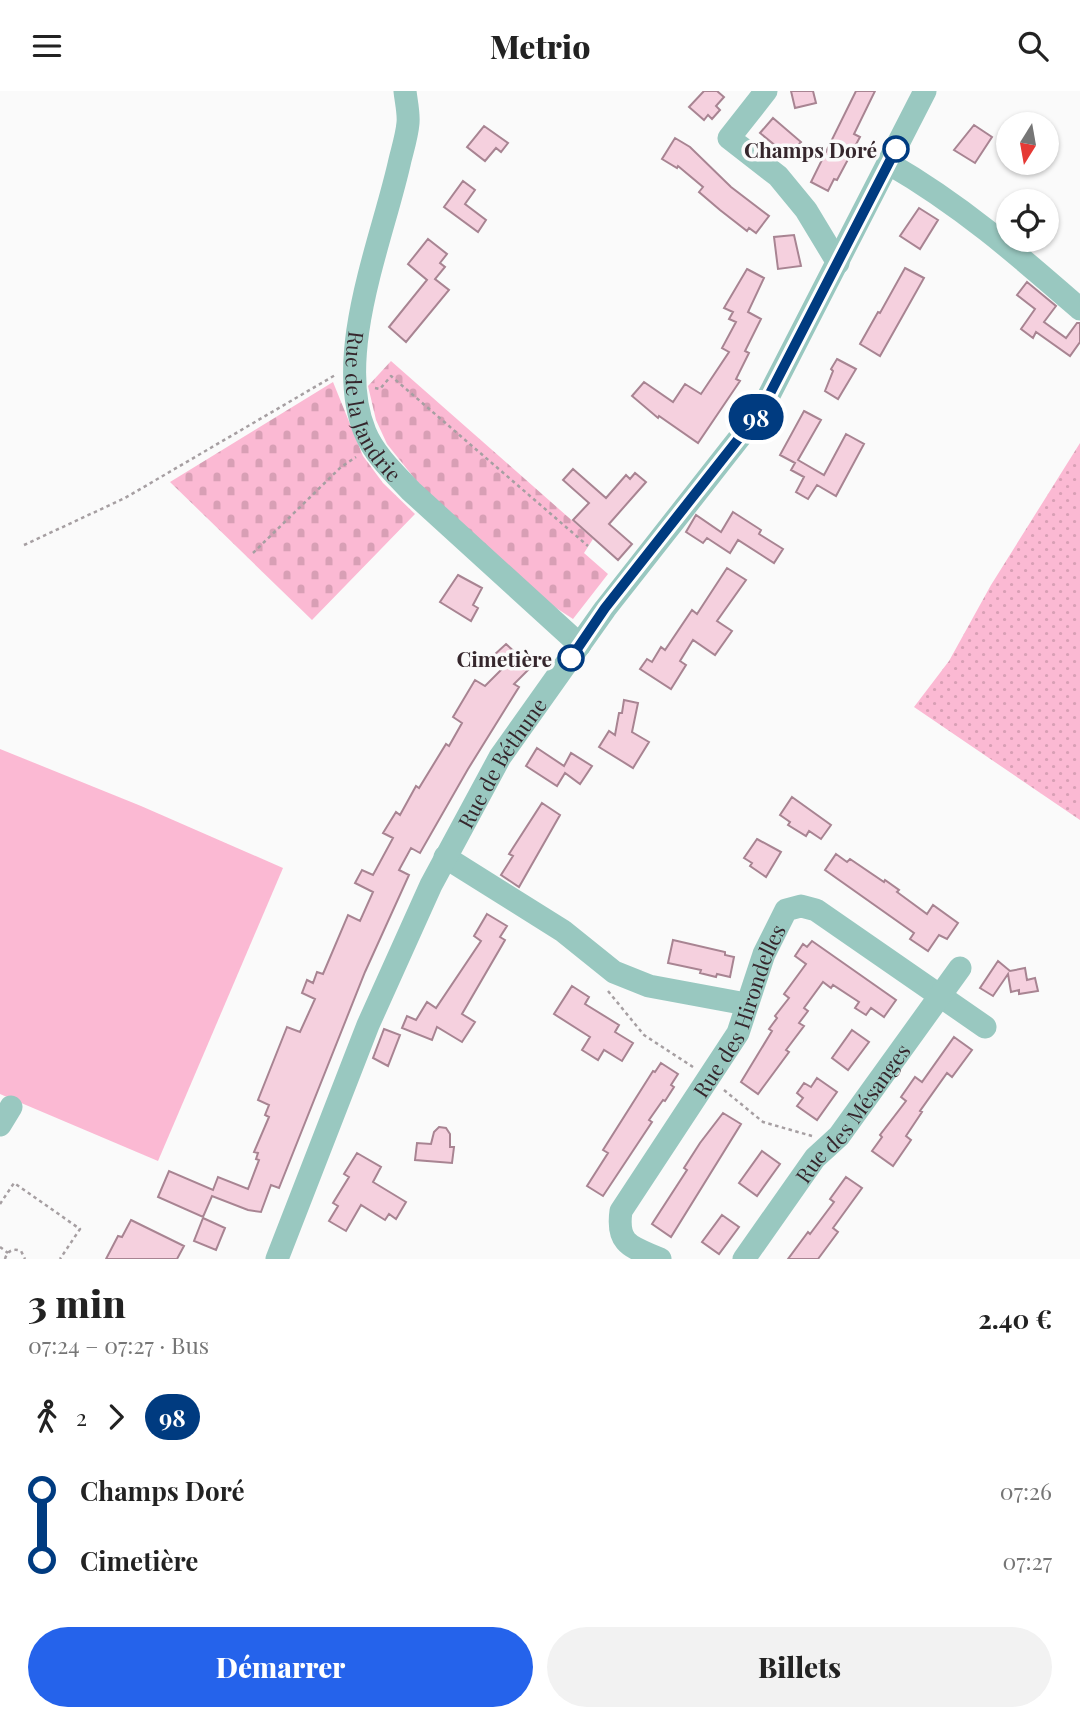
<!DOCTYPE html>
<html lang="fr">
<head>
<meta charset="utf-8">
<style>
	body { margin:0; font-family:"Playfair Display",serif; background:#f2f2f2; color:#222; height:100vh; display:flex; flex-direction:column; font-size:26px; white-space:nowrap }
	* { box-sizing:border-box; margin:0 }
	p { font-size:23px; color:#767676 }
	.icon { flex:none; width:38px; height:38px; fill:none; stroke:currentColor; stroke-width:2; stroke-linecap:round; stroke-linejoin:round }
	.map { position:relative; height:1168px; overflow:hidden }
	.drawer { display:flex; flex-direction:column; background:#fff; flex:1 }
	.drawer>* { flex:none }
	.badge { padding:0 14px; border-radius:23px; font-size:24px; line-height:46px }
	.needle { width:46px; rotate:191deg }
	.controls { position:absolute; left:996px; top:21px; display:grid; gap:14px }
	.controls a { display:grid; place-items:center; width:63px; height:63px; border-radius:50%; background:#fff; box-shadow:0 2px 5px #0004; font-size:35px }
	.map>.badge { position:absolute; translate:-50% -50%; box-shadow:0 0 0 4px #fff }
	.legs { display:flex; align-items:center; gap:10px; height:77px; padding:0 28px; font-size:23px }
	.legs p { margin-inline-start:auto }
	.head { display:flex; align-items:center; justify-content:space-between; height:119px; padding:0 28px }
	h1 { font-size:38px; font-weight:800; line-height:52px }
	.cta { display:flex; gap:14px; margin-top:auto; padding:14px 28px }
	.cta a { flex:1; height:80px; border-radius:42px; background:#2563eb; color:#fff; font-size:28px; font-weight:800; line-height:80px; text-align:center }
	.cta a+a { background:#f2f2f2; color:#222 }
	ul { padding:0 28px; list-style:none }
	li { display:flex; align-items:center; gap:24px; height:70px; font-size:26px }
	li i { display:grid; place-items:center; width:10px; height:100%; margin:0 9px; background:currentColor }
	li i::after { content:''; width:18px; height:18px; margin:-9px; border:5px solid; border-radius:50%; background:#fff }
	li p { margin-inline-start:auto }
	li:first-child i { background:linear-gradient(#0000 50%,currentColor 0) }
	li:last-child i { background:linear-gradient(currentColor 50%,#0000 0) }
	header { display:flex; justify-content:space-between; align-items:center; height:91px; padding:0 28px; background:#fff; font-size:32px; font-weight:800 }
	.map>svg:first-child { display:block }
	.grass { fill:url(#grass-dots) }
	.cemetery { fill:url(#cemetery-stones) }
	.pitch { fill:#fbb9d3 }
	.building { fill:#f5d0de; stroke:#a88492; stroke-width:2 }
	.lines { fill:none; stroke-linecap:round; stroke-linejoin:round }
	.path { stroke:#a69fa2; stroke-width:2.5; stroke-dasharray:3.5 3.5; stroke-linecap:butt }
	.minor { stroke:#99c8c0; stroke-width:23 }
	.line-1-casing { stroke:#fff; stroke-width:16 }
	.line-1 { stroke:#003b80; stroke-width:10 }
	.stop-1-dot { fill:#fff; stroke:#003b80; stroke-width:3.5 }
	.labels { text-anchor:middle; dominant-baseline:central; stroke-width:7; stroke-linejoin:round; paint-order:stroke }
	.stop-label { font-size:21px; font-weight:bold; fill:#35262c; stroke:#fafafa; text-anchor:end }
	.street-label { font-size:21px; fill:#35262c; stroke:#fafafa }
</style>
</head>
<body>
<header><svg class="icon" aria-label="menu" viewBox="0 0 24 24"><path d="M4 6h16M4 12h16M4 18h16"/></svg>Metrio<svg class="icon" aria-label="search" viewBox="0 0 24 24"><circle cx="10" cy="10" r="6"/><path d="M15 15l6 6"/></svg></header>
<div class="map">
<svg width="1080" height="1168" viewBox="0 0 1080 1168">
	<defs>
		<pattern id="grass-dots" width="8" height="8" patternUnits="userSpaceOnUse" patternTransform="scale(1.75)"><rect width="8" height="8" fill="#fbb9d3"/><path d="M2 2h.1M6 6h.1" fill="none" stroke="#d89fb5" stroke-width="1.8" stroke-linecap="round"/></pattern>
		<pattern id="cemetery-stones" width="16" height="16" patternUnits="userSpaceOnUse" patternTransform="scale(1.75)"><rect width="16" height="16" fill="#fbb9d3"/><path d="M2 7V4a2 2 0 0 1 4 0v3zM10 15v-3a2 2 0 0 1 4 0v3z" fill="#d89fb5"/></pattern>
	</defs>
	<rect width="100%" height="100%" fill="#fafafa"/>
	<!-- grass -->
	<path class="grass" d="M1080,352v377l-166,-113 35,-46 42,-76z"/>
	<!-- cemetery -->
	<path class="cemetery" d="M391,270l202,178 -9,14 24,21 -35,45 -26,-17 -128,-118 -32,-40 -11,-24 -8,-34z
		M333,291l30,74 20,27 32,31 -103,106 -142,-138z"/>
	<!-- pitch -->
	<path class="pitch" d="M0,658l141,57 142,62 -125,293 -158,-67z"/>
	<!-- building -->
	<path class="building" d="M704,0h13l7,6 -8,9 4,4 -8,9 -4,-4 -4,5 -15,-13z
		M791,0h22l3,12 -21,5z
		M856,0h19l-21,43 6,3 -23,43 -3,-1 -6,12 -17,-9z
		M773,27l28,24 -13,14 -28,-23z
		M974,34l18,12 -17,26 -21,-13z
		M484,35l24,17 -7,9 -5,-4 -11,13 -18,-14z
		M675,47l15,9 41,40 38,29 -13,17 -7,-5 -2,3 -27,-21 -21,-18 4,-5 -25,-21 -1,2 -15,-9z
		M463,90l12,9 -10,14 21,16 -8,12 -34,-25z
		M919,117l19,12 -18,29 -20,-13z
		M794,144l7,31 -23,3 -4,-32z
		M428,148l19,15 -7,9 5,4 -10,12 14,11 -43,52 -17,-15 38,-47 -19,-16z
		M905,177l19,10 -44,78 -20,-12 18,-32 2,1z
		M747,178l17,9 -16,34 13,7 -16,32 4,2 -13,26 4,2 -42,62 -39,-27 -1,2 -26,-22 12,-14 29,20 12,-18 16,10 28,-42 -7,-4 14,-26 -7,-3 4,-7 -9,-4z
		M1027,191l29,24 -12,16 22,16 11,-15h3v19l-10,14 -34,-24 -3,6 -12,-9 14,-20 -18,-14z
		M837,268l19,10 -18,30 -13,-8 8,-20 -2,-2z
		M804,320l17,9 -23,40 26,15 22,-41 18,10 -28,52 -19,-11 -9,14 -12,-7 8,-15 -13,-7 4,-7 -15,-8z
		M573,378l33,29 20,-23 4,4 5,-6 11,9 -37,42 23,20 -14,16 -45,-40 16,-17 -26,-23z
		M733,421l28,18 -2,4 24,15 -9,14 -36,-23 -8,13 -23,-15 -4,5 -17,-11 10,-17 25,17z
		M727,477l19,12 -29,41 15,10 -17,24 -22,-15 -13,21 6,4 -15,24 -31,-20 7,-10 5,3 9,-15 4,3 27,-40 5,4z
		M458,484l24,13 -9,17 5,3 -7,13 -31,-19z
		M506,553l25,23 -17,17 5,3 -51,82 -48,84 -9,-5 -12,22 10,5 -44,97 -86,216 -8,-3 -10,27 -13,-2 -36,-14 -9,21 -45,-20 11,-26 44,19 5,-13 30,12 11,-29 -3,-1 2,-6 -4,-1 15,-35 -4,-2 4,-10 -11,-5 29,-73 13,5 15,-33 -13,-6 5,-13 6,3 4,-11 6,2 25,-59 12,6 13,-29 -18,-9 7,-13 11,5 20,-37 -10,-5 13,-21 4,3 16,-29 3,2 27,-44 3,2 13,-23 -9,-6 22,-37 10,6 19,-19 -11,-11z
		M624,609l14,3 -6,29 17,10 -16,26 -34,-21 10,-16 6,4 4,-22h3z
		M537,657l27,18 7,-13 21,13 -12,18 -15,-11 -8,13 -31,-20z
		M792,706l39,28 -10,14 -12,-8 -3,5 -18,-11 2,-3 -10,-7z
		M542,712l18,12 -41,72 -18,-12 12,-19 -4,-2z
		M757,748l24,13 -15,25 -16,-11 2,-3 -8,-5z
		M836,763l11,8 3,-3 34,23 1,-2 14,10 -2,2 30,22 6,-9 25,18 -11,16 -8,-4 -11,16 -18,-12 4,-6 -89,-63z
		M487,823l20,12 -7,11 5,3 -43,74 13,8 -13,20 -25,-15 -5,13 -30,-12 5,-12 9,4 11,-18 9,6 45,-67 -7,-5z
		M673,849l52,12v3l9,2 -4,20 -13,-3 -1,3 -16,-4 1,-3 -33,-7z
		M812,850l84,59 -12,17 -13,-9 -5,7 -11,-7 4,-6 -26,-17 -2,3 -8,-6 -19,26 4,3 -9,12 5,3 -18,24 3,2 -31,42 -17,-12 31,-51 -3,-2 8,-11 -2,-2 14,-18 -5,-4 22,-30 -11,-8 8,-12 4,3z
		M998,870l12,10 15,-3 2,12 8,-2 3,13 -19,3v-4l-8,2 -3,-18 -15,22 -13,-8z
		M572,895l17,11 -4,7 34,21 -4,7 18,11 -11,18 -18,-11 -6,10 -16,-10 8,-13 -36,-23z
		M384,938l16,6 -12,31 -15,-8z
		M852,939l17,12 -21,28 -16,-12z
		M954,946l18,13 -20,27 -5,-4 -27,38 2,1 -16,24 5,4 -18,26 -21,-15 10,-14 -2,-2 26,-34 -5,-4 14,-20 7,5z
		M661,972l17,11 -7,11 3,2 -9,14 -2,-1 -14,20 3,2 -49,74 -16,-10 21,-33 -5,-3 50,-79 2,1z
		M817,987l20,14 -20,28 -20,-14 6,-8 -6,-5 7,-10 7,4z
		M723,1022l18,11 -70,113 -19,-13 35,-54 -3,-2 16,-25z
		M439,1036l7,1 4,6v13h4l-2,16 -37,-3 2,-17 14,1 3,-12z
		M762,1060l18,13 -23,32 -18,-13z
		M357,1062l24,14 -8,15 33,20 -10,17 -7,-5 -4,6 -24,-15 -15,26 -17,-10 9,-15 -5,-3 16,-26 -5,-3z
		M846,1086l16,11 -29,40 5,4 -20,27h-30l20,-27 2,2 24,-32 -4,-3z
		M722,1124l17,12 -20,27 -17,-12z
		M203,1127l22,10 -9,22 -22,-9z
		M131,1129l53,26 -7,13h-71l12,-23 4,1z"/>
	<g class="lines">
		<!-- path -->
		<path class="path" d="M375,297l5,1 11,-13 197,170
			M24,454l101,-47 212,-124
			M253,462l88,-86 15,-10
			M608,900l36,44 49,32
			M724,999l39,32 49,14
			M0,1113l14,-21 66,46 -20,30
			M0,1156l8,6
			M5,1168c2,-8 8,-11 16,-8l4,8"/>
		<!-- minor -->
		<g class="minor">
			<path id="s1" d="M405,0c1,10 4,22 3,32 -1,12 -5,25 -8,37 -17,78 -67,195 -35,272 9,22 29,41 46,59l169,154"/>
			<path d="M766,0l-37,47 49,38 28,34 32,53"/>
			<path d="M888,72c73,42 129,91 192,146"/>
			<path d="M445,766l118,74 51,41 35,14 97,18"/>
			<path d="M0,1034l11,-18"/>
			<path id="s2" d="M277,1168l91,-234 63,-140 69,-128 105,-148 157,-200 163,-318"/>
			<path id="s3" d="M660,1168c-27,-12 -44,-13 -39,-48l117,-178 26,-79 22,-44 15,-4 15,4 169,117"/>
			<path id="s4" d="M744,1168l71,-101 24,-22 121,-168"/>
		</g>
	</g>
	<g class="lines">
		<defs>
			<path id="line-1" d="M571,567l34,-50 157,-199 134,-260"/>
		</defs>
		<!-- line-1 casing -->
		<use href="#line-1" class="line-1-casing"/>
		<!-- line-1 -->
		<use href="#line-1" class="line-1"/>
	</g>
	<!-- markers -->
	<g class="stop-1-dot">
		<circle cx="896" cy="58" r="12"/>
		<circle cx="571" cy="567" r="12"/>
	</g>
	<g class="labels">
		<!-- stop labels -->
		<g class="stop-label">
			<text x="877" y="58">Champs Doré</text>
			<text x="552" y="567">Cimetière</text>
		</g>
		<!-- street labels -->
		<g class="street-label">
			<text stroke="none"><textPath href="#s1" startOffset="326">Rue de la Jandrie</textPath></text>
			<text stroke="none"><textPath href="#s2" startOffset="546">Rue de Béthune</textPath></text>
			<text stroke="none"><textPath href="#s3" startOffset="304">Rue des Hirondelles</textPath></text>
			<text stroke="none"><textPath href="#s4" startOffset="182">Rue des Mésanges</textPath></text>
		</g>
	</g>
</svg>
<div class="controls">
<a><svg class="needle" viewBox="-14 -14 28 28"><path d="M0-13l5 13h-10z" fill="#e53935"/><path d="M0 13l5-13h-10z" fill="#767676"/></svg></a>
<a><svg class="icon" aria-label="locate" viewBox="0 0 24 24"><circle cx="12" cy="12" r="6"/><path d="M12 2v4M12 18v4M2 12h4M18 12h4"/></svg></a>
</div>
<b class="badge" style="left:756px;top:326px;background:#003b80;color:#fff">98</b>
</div>
<section class="drawer">
<div class="head"><div><h1>3 min</h1><p>07:24 – 07:27 · Bus</p></div><b>2.40 €</b></div>
<div class="legs"><svg class="icon" aria-label="walk" viewBox="0 0 24 24"><circle cx="13" cy="4" r="2"/><path d="M13 8l-2 6 4 7M11 14l-3 7M7 12l3-4h3l4 4"/></svg>2<svg class="icon" aria-label="forward" viewBox="0 0 24 24"><path d="M9 5l7 7-7 7"/></svg><b class="badge" style="background:#003b80;color:#fff">98</b></div>
<ul>
<li><i style="color:#003b80"></i><b>Champs Doré</b><p>07:26</p></li>
<li><i style="color:#003b80"></i><b>Cimetière</b><p>07:27</p></li>
</ul>
<div class="cta"><a>Démarrer</a><a>Billets</a></div>
</section>
</body>
</html>
